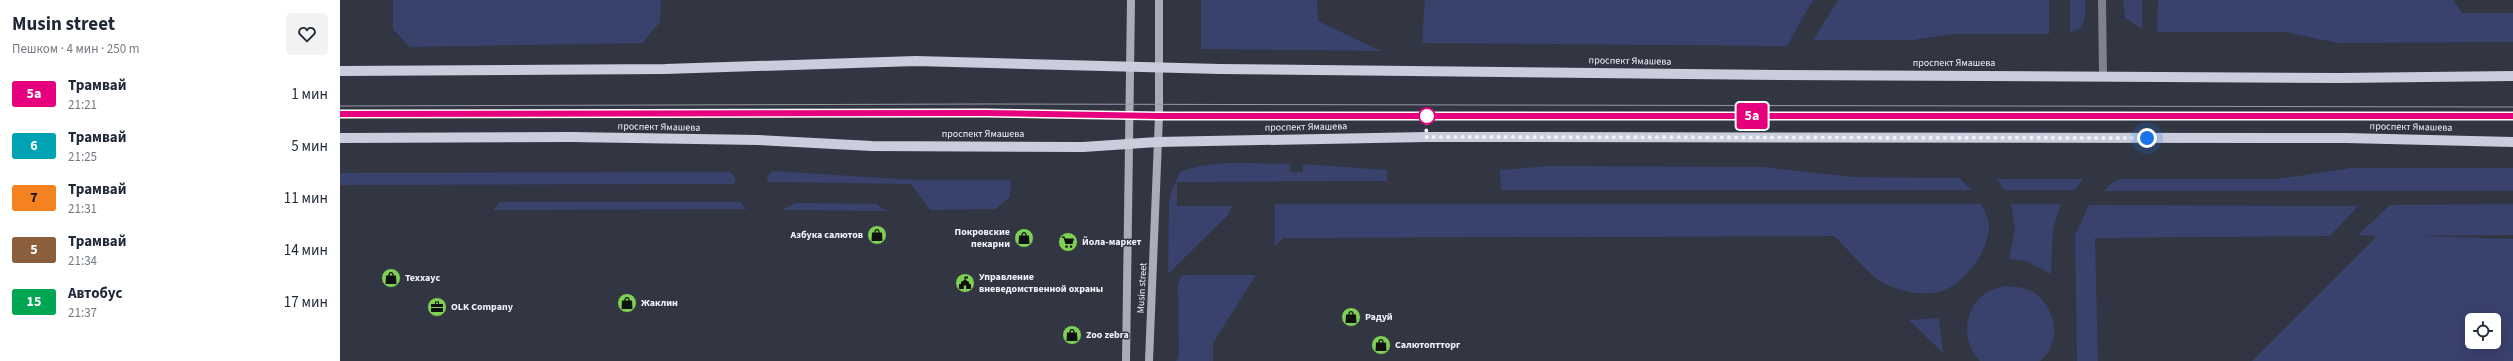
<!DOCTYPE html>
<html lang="ru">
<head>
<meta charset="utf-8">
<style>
	body { margin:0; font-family:"Source Sans 3",sans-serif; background:#f2f2f3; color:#1f2937; height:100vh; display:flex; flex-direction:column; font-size:15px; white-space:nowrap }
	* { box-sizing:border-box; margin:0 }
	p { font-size:13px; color:#747a83 }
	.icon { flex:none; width:22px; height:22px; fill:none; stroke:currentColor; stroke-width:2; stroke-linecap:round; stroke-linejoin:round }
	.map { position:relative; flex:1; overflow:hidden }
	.details { display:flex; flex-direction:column; background:#fff; width:340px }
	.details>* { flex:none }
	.badge { padding:0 8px; border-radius:3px; font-size:14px; line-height:26px }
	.tools { position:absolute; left:2125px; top:313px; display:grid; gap:8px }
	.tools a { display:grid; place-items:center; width:36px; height:36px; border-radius:6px; background:#fff; box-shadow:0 4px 16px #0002; font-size:20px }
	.you { position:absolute; width:20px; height:20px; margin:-10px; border:3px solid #fff; border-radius:50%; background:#1a73e8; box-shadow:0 0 0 6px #1a73e833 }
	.map>.badge { position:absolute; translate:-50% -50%; box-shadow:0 0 0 2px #fff }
	.round { display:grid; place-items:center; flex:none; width:42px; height:42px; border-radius:6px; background:#f2f2f3 }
	.headline { display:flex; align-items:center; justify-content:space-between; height:68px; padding:0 12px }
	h1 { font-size:19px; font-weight:700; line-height:30px }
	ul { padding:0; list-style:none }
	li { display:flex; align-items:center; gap:12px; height:52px; padding:0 12px }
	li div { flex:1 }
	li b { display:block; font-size:15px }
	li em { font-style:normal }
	li .badge { min-width:44px; font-weight:700; text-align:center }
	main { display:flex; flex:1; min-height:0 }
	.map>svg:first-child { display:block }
	.green { fill:#39416d; fill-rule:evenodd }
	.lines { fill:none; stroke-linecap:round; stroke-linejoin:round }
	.street { stroke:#808289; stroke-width:8 }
	.secondary { stroke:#aaadb8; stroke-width:8 }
	.primary { stroke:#cacedc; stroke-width:10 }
	.tram { stroke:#979aa4; stroke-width:1 }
	.line-casing { stroke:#fff; stroke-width:9 }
	.line { stroke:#e6007e; stroke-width:6 }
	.walk { stroke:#f0f2fa; stroke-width:4; stroke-dasharray:0 7.2 }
	.stop-dot { fill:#fff; stroke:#e6007e; stroke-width:2 }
	.labels { text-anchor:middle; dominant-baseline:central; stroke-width:3; stroke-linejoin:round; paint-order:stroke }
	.street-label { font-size:10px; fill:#f0f2fa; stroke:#323542 }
	.poi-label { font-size:10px; font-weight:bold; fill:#f0f2fa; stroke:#323542; text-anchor:start }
</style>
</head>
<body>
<main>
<section class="details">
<div class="headline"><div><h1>Musin street</h1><p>Пешком · 4 мин · 250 m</p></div><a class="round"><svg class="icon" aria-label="heart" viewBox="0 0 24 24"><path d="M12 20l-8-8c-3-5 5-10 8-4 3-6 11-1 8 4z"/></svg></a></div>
<ul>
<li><span class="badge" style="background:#e6007e;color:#fff">5а</span><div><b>Трамвай</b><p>21:21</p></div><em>1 мин</em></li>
<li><span class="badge" style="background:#00a3b4;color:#fff">6</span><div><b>Трамвай</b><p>21:25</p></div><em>5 мин</em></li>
<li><span class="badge" style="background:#f58220;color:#111">7</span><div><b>Трамвай</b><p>21:31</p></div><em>11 мин</em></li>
<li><span class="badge" style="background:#8b5e3c;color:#fff">5</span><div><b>Трамвай</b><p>21:34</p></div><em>14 мин</em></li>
<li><span class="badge" style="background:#00a651;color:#fff">15</span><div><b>Автобус</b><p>21:37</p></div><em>17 мин</em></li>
</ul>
</section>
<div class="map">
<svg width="2173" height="361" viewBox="0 0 2173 361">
	<rect width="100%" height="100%" fill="#323542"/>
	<!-- green -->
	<path class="green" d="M53,0h268l-1,22 -18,21 -232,4 -17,-18z
		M861,0h116l1,21 63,30 -180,-2z
		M1085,0h388l-26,46 -365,-3z
		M1498,0h211v34h-96l-40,6h-100z
		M1730,0h15v17l-4,11 -11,5z
		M1783,0h19v29l-17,-11z
		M1818,0h295l9,13h51v29l-175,1 -53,-11h-128z
		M950,164v8h13v-8l84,6v11l-210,1v24h55l-4,9 -60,59 1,-72 3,-12 8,-18c30,-13 78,-8 110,-8z
		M1208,166l215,1 90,10 106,1 13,12h-471l-1,-20z
		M2011,168h162v23h-409l6,-7 10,-5h157z
		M433,171l141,9h97l-1,17 -14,12 -66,1 -19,-26 -143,-2 -1,-6z
		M390,172l6,6 -2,6 -394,1v-12z
		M1657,179h86l-8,11h-71z
		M160,202h240l7,7 -254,1z
		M455,203l81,1 11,7 -105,-1z
		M935,204h706c4,8 9,17 8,26 -3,24 -25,55 -50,62 -17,4 -40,-1 -56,-9 -13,-7 -36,-35 -49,-47l-551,2 -8,9z
		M1671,204h50l-8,25 -2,45 -25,-13 -17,-2 6,-30z
		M2173,204v31l-95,1 95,3v122h-261l125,-125 -19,-1 32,-30zM2132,320h22v22h-22z
		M1749,205h11l258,1 -28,30 -235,2 3,123h-21l-2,-126z
		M847,275h69l-43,68v18h-37l3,-5 -1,-70 3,-10z
		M1666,286c10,1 21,1 30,8 20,15 26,50 4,67h-60c-18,-17 -17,-48 1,-64 7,-7 16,-9 25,-11z
		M1599,318l4,35 -34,-33z"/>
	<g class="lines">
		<!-- street -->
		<path class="street" d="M1762,0l1,75"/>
		<!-- secondary -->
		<path class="secondary" d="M786,361l5,-361
			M809,361l10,-245v-116"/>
		<!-- primary -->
		<path class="primary" d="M0,71l325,-2 251,-8 304,8 560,6 561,3 172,-2
			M0,138l231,-1 187,3 114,6 211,1 74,-5 269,-5 920,1 167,4"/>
		<!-- tram -->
		<path class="tram" d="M0,106l644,-2 1529,3
			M0,115l645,-2 174,3h1354"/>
	</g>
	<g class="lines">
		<defs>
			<path id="line" d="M0,114l645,-1 174,3h1354"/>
		</defs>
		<!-- line casing -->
		<use href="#line" class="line-casing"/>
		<!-- line -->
		<use href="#line" class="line"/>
		<!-- walk -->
		<path class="walk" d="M1087,116l-1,21 721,1"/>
	</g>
	<!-- icons -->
	<defs>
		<symbol id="shop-disc" viewBox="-11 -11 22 22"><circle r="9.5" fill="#7ed153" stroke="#323542"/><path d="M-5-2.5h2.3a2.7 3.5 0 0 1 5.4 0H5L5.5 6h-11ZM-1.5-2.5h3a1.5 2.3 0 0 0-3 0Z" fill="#111"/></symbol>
		<symbol id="supermarket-disc" viewBox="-11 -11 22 22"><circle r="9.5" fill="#7ed153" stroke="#323542"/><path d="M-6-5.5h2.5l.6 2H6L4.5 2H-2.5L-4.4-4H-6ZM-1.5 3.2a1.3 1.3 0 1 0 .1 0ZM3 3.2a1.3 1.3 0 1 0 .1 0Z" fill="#111"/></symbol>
		<symbol id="civic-disc" viewBox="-11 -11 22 22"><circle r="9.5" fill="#7ed153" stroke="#323542"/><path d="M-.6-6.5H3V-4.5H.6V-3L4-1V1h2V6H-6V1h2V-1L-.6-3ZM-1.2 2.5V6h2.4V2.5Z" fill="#111"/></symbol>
		<symbol id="office-disc" viewBox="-11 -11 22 22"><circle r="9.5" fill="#7ed153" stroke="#323542"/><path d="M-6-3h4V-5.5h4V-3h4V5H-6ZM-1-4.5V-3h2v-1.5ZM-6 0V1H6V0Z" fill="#111"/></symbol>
	</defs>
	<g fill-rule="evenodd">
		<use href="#shop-disc" x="526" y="224" width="22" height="22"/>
		<use href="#shop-disc" x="673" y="227" width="22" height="22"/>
		<use href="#supermarket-disc" x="717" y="231" width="22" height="22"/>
		<use href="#shop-disc" x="40" y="267" width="22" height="22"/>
		<use href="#civic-disc" x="614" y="272" width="22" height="22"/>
		<use href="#shop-disc" x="276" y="292" width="22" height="22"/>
		<use href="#office-disc" x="86" y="296" width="22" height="22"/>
		<use href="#shop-disc" x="1000" y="306" width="22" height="22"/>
		<use href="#shop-disc" x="721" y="324" width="22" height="22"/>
		<use href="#shop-disc" x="1030" y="334" width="22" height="22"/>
	</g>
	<!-- markers -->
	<circle class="stop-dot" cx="1087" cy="116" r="8"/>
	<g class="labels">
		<!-- street labels -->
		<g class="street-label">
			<text transform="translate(1290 61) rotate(1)">проспект Ямашева</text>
			<text x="1614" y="63">проспект Ямашева</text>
			<text transform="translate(319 127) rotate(1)">проспект Ямашева</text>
			<text transform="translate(966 127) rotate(-1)">проспект Ямашева</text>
			<text transform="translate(2071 127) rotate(1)">проспект Ямашева</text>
			<text x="643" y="134">проспект Ямашева</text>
			<text transform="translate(802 288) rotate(-87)">Musin street</text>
		</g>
		<!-- poi labels -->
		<g class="poi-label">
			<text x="670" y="232" text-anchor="end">Покровские<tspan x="670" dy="12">пекарни</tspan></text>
			<text x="523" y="235" text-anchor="end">Азбука салютов</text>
			<text x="742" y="242">Йола-маркет</text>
			<text x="639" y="277">Управление<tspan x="639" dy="12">вневедомственной охраны</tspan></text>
			<text x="65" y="278">Теххаус</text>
			<text x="301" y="303">Жаклин</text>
			<text x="111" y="307">OLK Company</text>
			<text x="1025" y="317">Радуй</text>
			<text x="746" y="335">Zoo zebra</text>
			<text x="1055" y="345">Салютоптторг</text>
		</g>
	</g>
</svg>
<div class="tools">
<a><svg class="icon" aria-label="locate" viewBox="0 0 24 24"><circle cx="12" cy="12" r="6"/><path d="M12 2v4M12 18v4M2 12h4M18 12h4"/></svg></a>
</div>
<div class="you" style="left:1807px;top:138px"></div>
<b class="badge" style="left:1412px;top:116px;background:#e6007e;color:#fff">5а</b>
</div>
</main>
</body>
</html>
